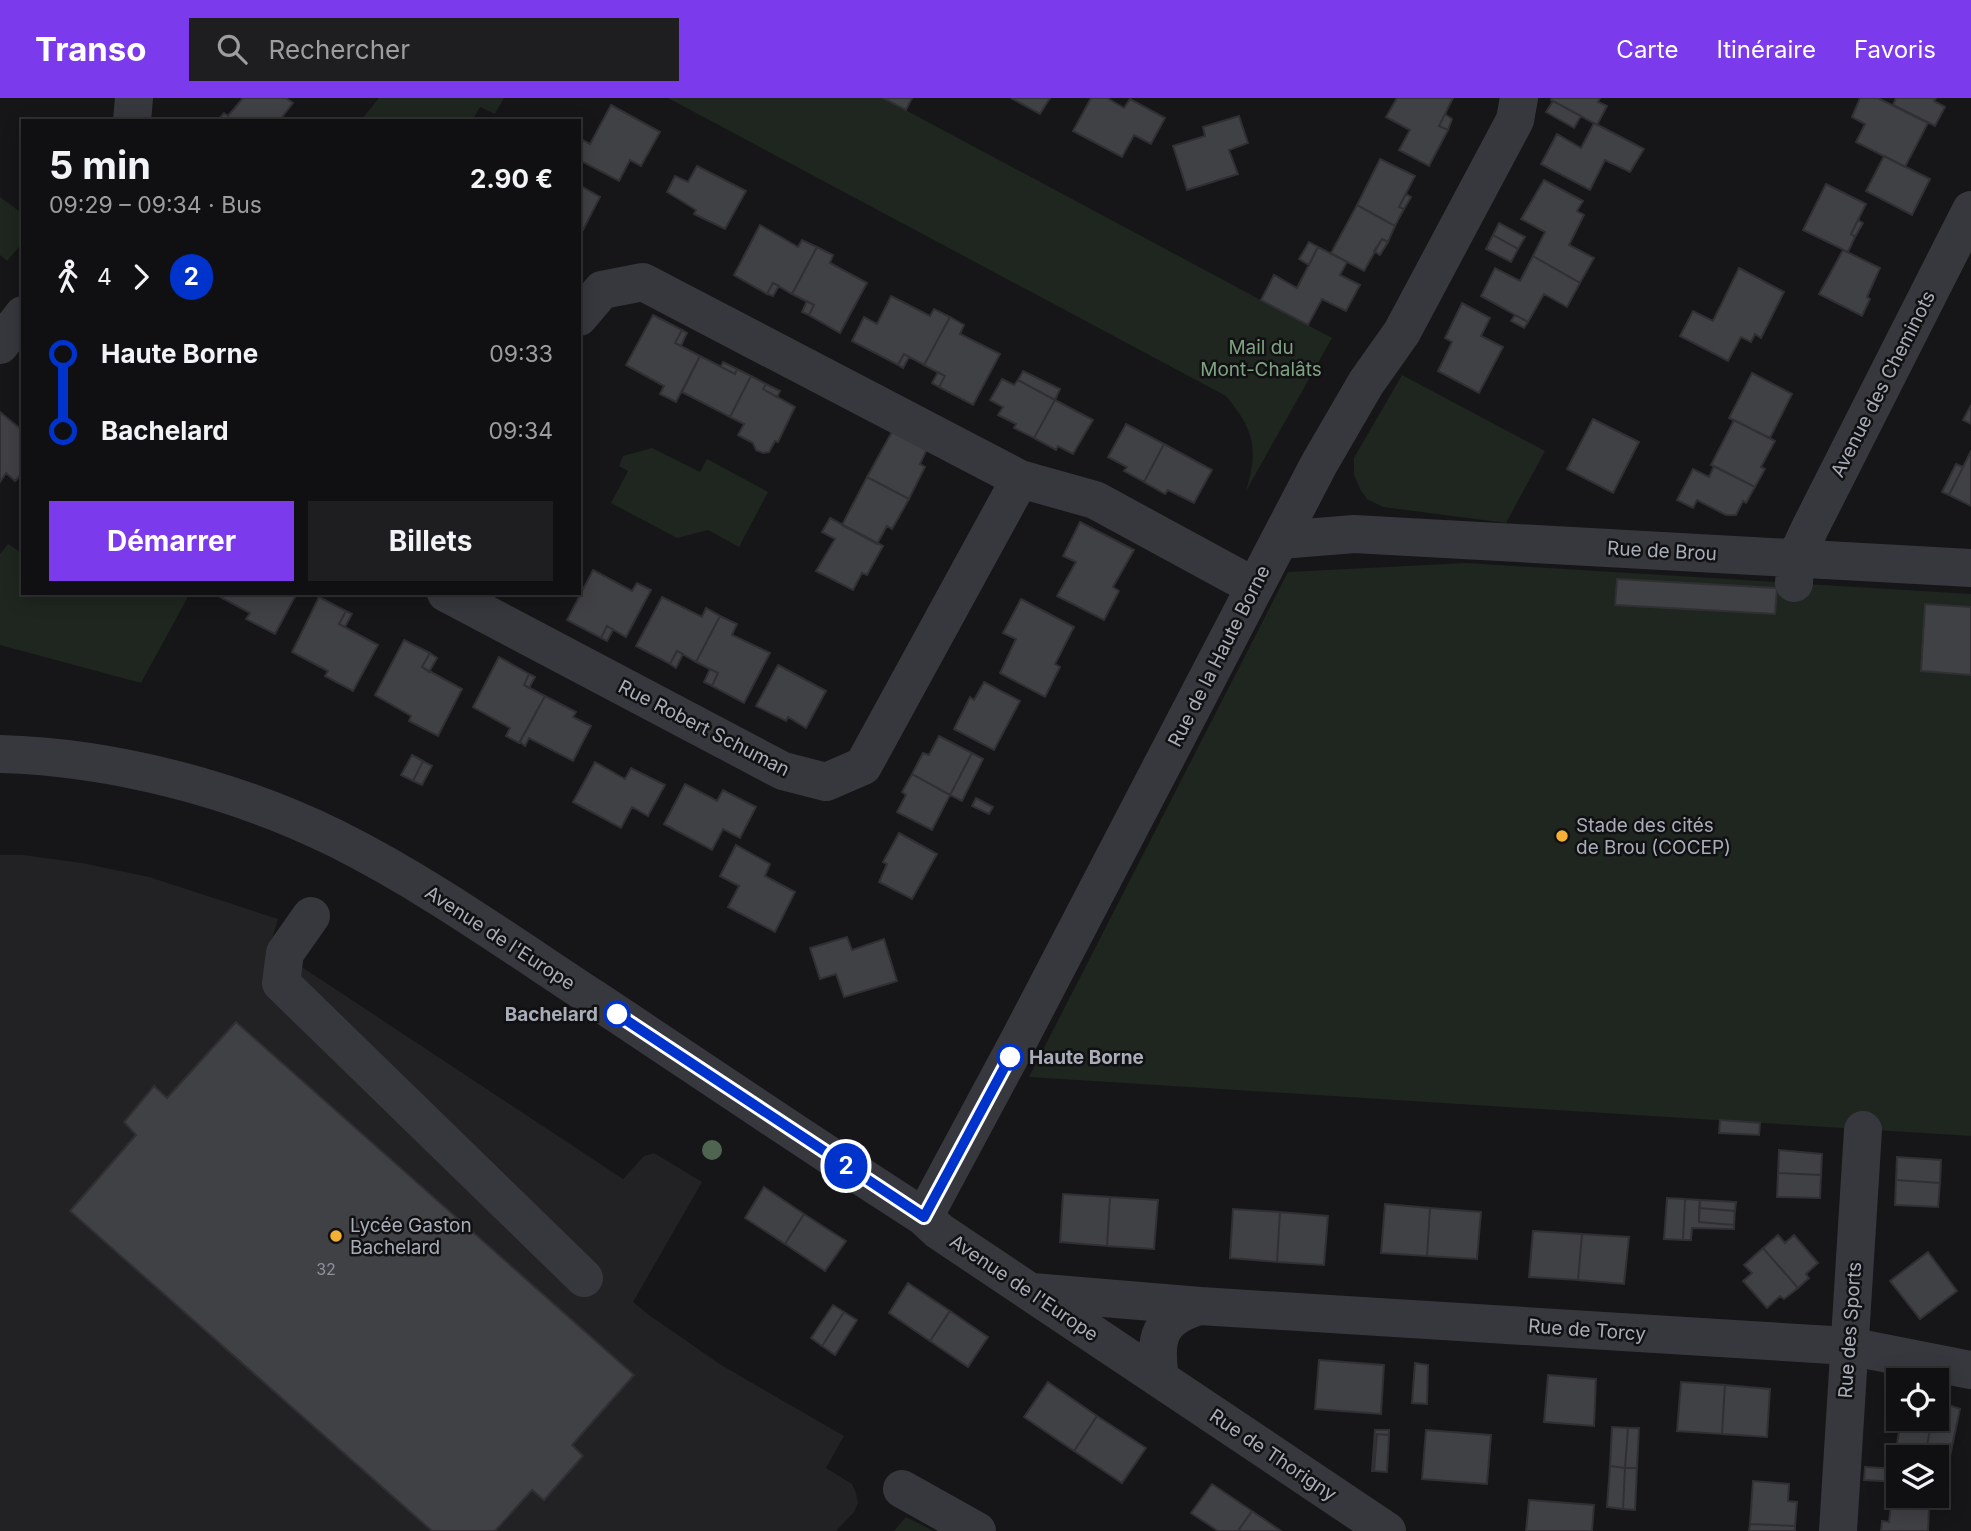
<!DOCTYPE html>
<html lang="fr">
<head>
<meta charset="utf-8">
<style>
	body { margin:0; font-family:Inter,sans-serif; background:#1e1e20; color:#f1f3f6; height:100vh; display:flex; flex-direction:column; font-size:26px; white-space:nowrap }
	* { box-sizing:border-box; margin:0 }
	p { font-size:23px; color:#9c9d9f }
	.icon { flex:none; width:38px; height:38px; fill:none; stroke:currentColor; stroke-width:2; stroke-linecap:round; stroke-linejoin:round }
	.map { position:relative; flex:1; overflow:hidden }
	.sheet { position:absolute; left:21px; top:21px; width:560px; height:476px; display:flex; flex-direction:column; background:#101012; border-radius:0px; box-shadow:0 4px 18px #0003,0 0 0 2px #303032 }
	.sheet>* { flex:none }
	.badge { padding:0 14px; border-radius:23px; font-size:24px; line-height:46px }
	.controls { position:absolute; left:1886px; top:1270px; display:grid; gap:14px }
	.controls a { display:grid; place-items:center; width:63px; height:63px; border-radius:0px; background:#101012; box-shadow:0 4px 18px #0003,0 0 0 2px #303032; font-size:35px }
	.map>.badge { position:absolute; translate:-50% -50%; box-shadow:0 0 0 4px #fff }
	.legs { display:flex; align-items:center; gap:10px; height:77px; padding:0 28px; font-size:23px }
	.legs p { margin-inline-start:auto }
	.headline { display:flex; align-items:center; justify-content:space-between; height:119px; padding:0 28px }
	h1 { font-size:38px; font-weight:700; line-height:52px }
	.button { display:flex; gap:14px; margin-top:auto; padding:14px 28px }
	.button a { flex:1; height:80px; border-radius:0px; background:#7c3aed; color:#fff; font-size:28px; font-weight:700; line-height:80px; text-align:center }
	.button a+a { background:#1e1e20; color:#f1f3f6 }
	ul { padding:0 28px; list-style:none }
	li { display:flex; align-items:center; gap:24px; height:77px; font-size:26px }
	li i { display:grid; place-items:center; width:10px; height:100%; margin:0 9px; background:currentColor }
	li i::after { content:''; width:18px; height:18px; margin:-9px; border:5px solid; border-radius:50%; background:#101012 }
	li p { margin-inline-start:auto }
	li:first-child i { background:linear-gradient(#0000 50%,currentColor 0) }
	li:last-child i { background:linear-gradient(currentColor 50%,#0000 0) }
	header { display:flex; align-items:center; gap:42px; box-sizing:border-box; height:98px; padding:0 35px; background:#7c3aed; color:#fff }
	header strong { font-size:33px }
	nav { display:flex; gap:38px; margin-inline-start:auto; font-size:24px }
	.search { width:490px; height:63px; background:#1e1e20; display:flex; align-items:center; gap:18px; box-sizing:border-box; padding:0 24px; border-radius:0px; color:#9c9d9f; font-size:26px }
	.map>svg:first-child { display:block }
	.built { fill:#222225 }
	.green { fill:#1e261f }
	.building { fill:#404145; stroke:#303034; stroke-width:2 }
	.lines { fill:none; stroke-linecap:round; stroke-linejoin:round }
	.minor { stroke:#37383d; stroke-width:38 }
	.tree { fill:#506452 }
	.line-1-casing { stroke:#fff; stroke-width:16 }
	.line-1 { stroke:#03c; stroke-width:10 }
	.poi-dot { fill:#f2b134; stroke:#111113; stroke-width:2.5 }
	.stop-1-dot { fill:#fff; stroke:#03c; stroke-width:3.5 }
	.labels { text-anchor:middle; dominant-baseline:central; stroke-width:5; stroke-linejoin:round; paint-order:stroke }
	.number-label { font-size:16px; fill:#8e929b }
	.park-label { font-size:19px; fill:#7fa381; stroke:#111113 }
	.street-label { font-size:19px; fill:#a8adb8; stroke:#111113 }
	.poi-label { font-size:19px; fill:#a8adb8; stroke:#111113; text-anchor:start }
	.stop-label { font-size:19px; font-weight:bold; fill:#a8adb8; stroke:#111113; text-anchor:end }
</style>
</head>
<body>
<header>
<strong>Transo</strong>
<div class="search"><svg class="icon" aria-label="search" viewBox="0 0 24 24"><circle cx="10" cy="10" r="6"/><path d="M15 15l6 6"/></svg>Rechercher</div>
<nav><a>Carte</a><a>Itinéraire</a><a>Favoris</a></nav>
</header>
<div class="map">
<svg width="1971" height="1433" viewBox="0 0 1971 1433">
	<rect width="100%" height="100%" fill="#161618"/>
	<!-- built -->
	<path class="built" d="M0,757h23l59,8 67,14 129,42 -8,27 353,233 21,-23 10,-3 48,29 -69,120 16,13 72,50 123,71 -18,32 26,16 4,9 2,10 -4,9 -18,19h-836z"/>
	<!-- green -->
	<path class="green" d="M379,0h125l-9,16 -15,-7 -8,14h-112z
		M668,0h215l449,240 -86,153c13,-43 8,-61 -20,-95z
		M0,99l23,17v28l-16,19 -7,-6z
		M1402,277l143,76 -39,72 -123,-16 -16,-8 -6,-8 -7,-16v-17z
		M652,350l48,24 7,-13 61,33 -29,55 -31,-17 -31,8 -66,-35 17,-32 -9,-5 4,-10z
		M8,446l15,10v39h167l-49,90 -141,-38v-91z
		M1466,465l505,31v542l-942,-59 259,-505z
		M906,1419l28,14h-40z"/>
	<!-- building -->
	<path class="building" d="M243,0h43l7,5 -14,18h-62l7,-8 4,3z
		M883,0h29l-6,12z
		M1011,0h39l-10,16z
		M1091,0h16l17,10 6,-9 35,19 -14,26 -17,-9 -12,22 -49,-26z
		M1397,0h56l-14,28 9,4 -19,36 -30,-16 11,-20 -24,-13z
		M1552,0h48l-2,4 9,4 -10,19 -46,-25z
		M1860,0h18l50,25 -23,44 -49,-25 9,-18 -13,-7z
		M1896,0h40l-2,3 11,6 -10,19 -42,-21z
		M1553,3l28,15 -7,12 -28,-16z
		M611,7l49,27 -19,34 -11,-6 -11,21 -40,-21v-14l4,-6 7,4z
		M1445,16l7,5 -4,11 -9,-4z
		M1239,18l9,27 -19,7 9,24 -51,16 -14,-44 32,-10 -2,-9z
		M1594,25l50,26 -14,23 -25,-12 -15,30 -49,-26 16,-30 24,14z
		M1884,58l46,23 -18,36 -46,-24z
		M1380,61l35,17 -16,31 5,2 -9,17 -38,-21z
		M697,68l49,25 -21,38 -31,-15 2,-4 -29,-18 8,-16 13,6z
		M1544,82l39,21 -6,10 7,4 -15,30 25,13 -14,25 -47,-27 12,-24 -24,-13z
		M1826,86l40,20 -15,30 4,3 -7,15 -45,-22z
		M579,87l21,12 -17,33 -4,-2z
		M1406,96l5,3 -7,12 -5,-2z
		M1357,107l38,21 -7,16 -6,-3 -18,32 -33,-18z
		M1858,122l5,3 -8,14 -4,-3z
		M1499,125l26,14 -7,12 -25,-14z
		M760,127l38,22 4,-7 15,7 -25,47 -19,-11 -6,11 -33,-19z
		M1493,137l25,14 -7,13 -25,-13z
		M1382,141l6,3 -8,13 -6,-4z
		M1309,144l9,5 -9,18 -10,-6z
		M817,149l16,8 -3,8 37,20 -27,50 -31,-18 5,-10 -22,-11z
		M1318,149l29,15 -7,13 20,10 -14,26 -24,-12 -14,26 -47,-25 13,-25 23,13z
		M1843,152l37,18 -13,29 3,2 -8,17 -43,-22z
		M1533,158l47,27 -13,24 -23,-13 -16,28 -47,-26 14,-28 25,13z
		M1739,170l45,24 -23,46 -6,-4 -4,8 -10,-5 -13,24 -48,-25 13,-25 20,10z
		M773,185l6,3 -6,10 -6,-2z
		M891,198l39,20 4,-7 16,8 -26,48 -20,-11 -6,11 -46,-24 12,-24 13,7z
		M807,203l7,4 -5,10 -7,-3z
		M1462,205l28,15 -9,18 22,11 -24,46 -41,-22 14,-29 -7,-4z
		M653,217l29,15 -7,13 25,13 -24,46 -16,-8 4,-8 -38,-21z
		M1515,217l13,7 -4,6 -13,-7z
		M950,219l14,8 -4,9 40,20 -27,51 -34,-18 6,-11 -21,-11z
		M682,232l5,3 -6,13 -6,-3z
		M904,256l5,3 -6,11 -5,-3z
		M700,258l35,18 2,-5 14,7 -21,41 -48,-25z
		M723,264l14,7 -2,5 -14,-7z
		M1023,273l37,18 -5,11 -37,-20z
		M938,274l7,4 -6,11 -7,-4z
		M1752,275l40,21 -22,44 -41,-20z
		M751,278l15,8 -3,5 32,18 -17,35 -3,-1 -6,11 -6,1 -7,-3 -3,-7 -15,-8 6,-11 -14,-7z
		M1002,281l12,6 4,-5 37,20 -21,38 -20,-10 2,-4 -18,-9 5,-8 -13,-7z
		M766,286l14,7 -3,6 -14,-8z
		M1055,302l38,20 -20,34 -15,-8 -2,4 -22,-12z
		M1971,307v19l-8,-4z
		M0,314l23,19v41l-8,9 -9,-8 -6,9z
		M1593,321l46,23 -26,51 -46,-24z
		M1734,322l41,21 -14,26 4,2 -10,18 -44,-22z
		M1126,326l38,20 -20,38 -20,-11 3,-4 -19,-10z
		M894,330l34,19 -8,17 5,3 -16,32 -42,-22z
		M1164,346l48,26 -18,33 -26,-13 -3,4 -21,-12z
		M1971,353v55l-22,-11z
		M1956,366l7,3 -14,28 -7,-3z
		M1714,368l41,21 -9,16 -3,-2 -7,14h-10l-29,-15 -4,8 -16,-8 16,-31 16,8z
		M867,379l42,22 -17,30 -5,-3 -10,18 -35,-19z
		M830,420l53,28 -16,29 -5,-2 -9,17 -37,-19 19,-32 -13,-7z
		M1080,424l54,28 -21,37 6,4 -15,29 -47,-24 19,-34 -13,-6z
		M593,472l39,21 5,-8 14,7 -25,47 -19,-11 -6,12 -34,-18z
		M1617,481l160,9 -2,26 -160,-9z
		M213,495h84l-22,41 -29,-15 4,-6z
		M319,499l27,14 -7,13 39,21 -25,46 -28,-15 3,-5 -36,-19z
		M662,499l40,20 4,-9 14,8 -24,46 -19,-11 -7,13 -34,-18z
		M1021,501l53,28 -19,37 5,3 -15,30 -45,-24 16,-34 -13,-6z
		M1925,506l46,3v68l-50,-4z
		M346,513l6,3 -7,13 -6,-3z
		M720,518l17,8 -5,11 38,18 -26,50 -32,-17 6,-13 -22,-11z
		M607,528l6,4 -6,11 -6,-3z
		M404,542l26,13 -8,14 40,22 -24,47 -29,-15 2,-5 -36,-21z
		M677,553l6,3 -7,14 -6,-4z
		M430,555l7,5 -8,14 -7,-5z
		M499,559l30,17 -5,11 21,11 -26,47 -13,-7 4,-8 -37,-21z
		M778,567l48,26 -20,37 -18,-11 -2,4 -30,-15z
		M710,571l8,4 -6,13 -8,-4z
		M529,576l6,3 -6,11 -5,-3z
		M984,584l36,19 -26,49 -40,-21 16,-32 4,3z
		M545,598l31,16 -3,5 18,9 -18,35 -44,-23 -4,8 -5,-4z
		M939,638l33,17 -22,42 -38,-21 11,-21 6,2z
		M972,655l11,6 -21,42 -12,-6z
		M412,657l11,6 -10,20 -12,-6z
		M423,663l9,5 -10,19 -9,-4z
		M595,664l30,17 6,-11 34,17 -17,31 -16,-9 -11,21 -48,-26z
		M912,676l38,21 -18,35 -35,-18 9,-17 -4,-3z
		M685,686l32,17 6,-11 33,17 -16,31 -17,-9 -11,21 -48,-26z
		M976,700l17,9 -4,7 -17,-8z
		M899,735l38,21 -25,45 -33,-17 8,-18 -4,-2z
		M736,747l34,19 -5,12 30,16 -20,40 -47,-25 11,-21 -19,-10z
		M847,839l5,13 32,-11 13,42 -53,16 -8,-23 -16,5 -10,-31z
		M236,924l398,353 -62,70 11,11 -39,44 -12,-10 -37,41h-63l-362,-320 66,-76 -12,-13 30,-36 13,12z
		M1720,1022l40,3 -1,12 -40,-2z
		M1779,1052l43,4 -1,21 -43,-2z
		M1897,1059l44,3 -1,23 -44,-3z
		M1778,1075l43,2 -1,23 -43,-1z
		M1896,1082l44,3 -2,24 -43,-2z
		M764,1089l40,27 -19,30 -40,-26z
		M1063,1096l47,3 -3,49 -47,-4z
		M1110,1099l48,3 -4,49 -47,-3z
		M1667,1100l18,1 -2,41 -19,-1z
		M1685,1101l15,1 -1,22 35,3v4l-42,-1 -1,12h-8z
		M1700,1102l36,2 -1,9 -36,-3z
		M1385,1106l45,4 -3,48 -46,-3z
		M1430,1110l51,4 -4,47 -50,-3z
		M1699,1110l36,3 -1,14 -35,-3z
		M1233,1111l47,3 -3,50 -47,-4z
		M1280,1114l48,4 -4,49 -47,-3z
		M804,1116l42,27 -21,30 -40,-27z
		M1533,1133l49,3 -4,46 -49,-3z
		M1582,1136l47,3 -5,47 -46,-4z
		M1778,1137l7,8 9,-8 24,28 -12,11 3,4 -11,10 -35,-40z
		M1763,1150l35,40 -14,11 -4,-3 -13,12 -24,-27 9,-8 -8,-8z
		M1928,1154l29,39 -37,28 -30,-38z
		M908,1185l42,28 -20,30 -41,-28z
		M833,1207l11,7 -22,34 -11,-8z
		M950,1213l38,26 -20,30 -38,-26z
		M844,1214l13,8 -22,35 -13,-9z
		M1319,1262l65,5 -3,49 -66,-5z
		M1415,1265l13,2 -1,39 -15,-1z
		M1548,1277l48,4 -2,47 -50,-4z
		M1048,1284l49,34 -23,35 -50,-34z
		M1681,1284l44,3 -3,49 -45,-3z
		M1725,1287l45,4 -3,48 -45,-3z
		M1937,1303l23,8 -10,47 -24,-5 6,-32h5z
		M1097,1318l49,32 -24,35 -48,-32z
		M1901,1321h31l-6,32 -29,-7z
		M1612,1329l16,1 -3,40 -15,-2z
		M1628,1330h11l-2,40h-12z
		M1375,1332h14v5l-12,-1 -3,37h-2z
		M1426,1332l65,5 -4,49 -65,-5z
		M1377,1336l12,1 -2,37 -13,-1z
		M1610,1368l15,2 -2,41 -16,-2z
		M1865,1369l34,2v13l-35,-2z
		M1625,1370h12l-2,42 -12,-1z
		M1753,1383l36,3 -1,17 9,1 -2,24 -45,-2z
		M1212,1386l40,27 -14,20h-20l-27,-18z
		M1529,1402l65,5 -2,26h-66z
		M1891,1406l38,4 -1,23h-47l1,-10 7,1z
		M1252,1413l29,20h-43z
		M1750,1426l45,2v5h-46z"/>
	<g class="lines">
		<!-- minor -->
		<path class="minor" d="M132,23l2,-23
			M579,219l23,-27 41,-8 377,197 75,21 160,87
			M0,247l23,-30
			M1280,442l74,-6 617,34
			M1794,485l2,-25 14,-30 161,-318
			M446,495l337,178 43,11 37,-16 157,-287
			M0,656c112,3 236,35 337,85 90,45 172,104 256,159 110,73 220,148 331,219l15,14 448,300
			M311,818l-26,37 -4,30 303,295
			M924,1119l95,-177 300,-576 47,-81 36,-51 113,-212 4,-22
			M1032,1194l168,14 648,40 123,24
			M1160,1281c-6,-41 -2,-61 40,-73
			M902,1391l75,42
			M1838,1433l25,-401"/>
	</g>
	<!-- trees -->
	<circle class="tree" cx="712" cy="1052" r="10"/>
	<g class="lines">
		<defs>
			<path id="line-1" d="M617,916l307,203 86,-160"/>
		</defs>
		<!-- line-1 casing -->
		<use href="#line-1" class="line-1-casing"/>
		<!-- line-1 -->
		<use href="#line-1" class="line-1"/>
	</g>
	<!-- markers -->
	<g class="poi-dot">
		<circle cx="1562" cy="738" r="7"/>
		<circle cx="336" cy="1138" r="7"/>
	</g>
	<g class="stop-1-dot">
		<circle cx="617" cy="916" r="12"/>
		<circle cx="1010" cy="959" r="12"/>
	</g>
	<g class="labels">
		<!-- number labels -->
		<g class="number-label">
			<text x="326" y="1171">32</text>
		</g>
		<!-- park labels -->
		<g class="park-label">
			<text x="1261" y="249">Mail du<tspan x="1261" dy="22">Mont-Chalâts</tspan></text>
		</g>
		<!-- street labels -->
		<g class="street-label">
			<text transform="translate(1883 286) rotate(-63)">Avenue des Cheminots</text>
			<text transform="translate(1662 453) rotate(3)">Rue de Brou</text>
			<text transform="translate(1219 558) rotate(-63)">Rue de la Haute Borne</text>
			<text transform="translate(704 630) rotate(27)">Rue Robert Schuman</text>
			<text transform="translate(500 840) rotate(33)">Avenue de l'Europe</text>
			<text transform="translate(1024 1190) rotate(34)">Avenue de l'Europe</text>
			<text transform="translate(1587 1232) rotate(4)">Rue de Torcy</text>
			<text transform="translate(1850 1232) rotate(-86)">Rue des Sports</text>
			<text transform="translate(1273 1357) rotate(34)">Rue de Thorigny</text>
		</g>
		<!-- poi labels -->
		<g class="poi-label">
			<text x="1576" y="727">Stade des cités<tspan x="1576" dy="22">de Brou (COCEP)</tspan></text>
			<text x="350" y="1127">Lycée Gaston<tspan x="350" dy="22">Bachelard</tspan></text>
		</g>
		<!-- stop labels -->
		<g class="stop-label">
			<text x="598" y="916">Bachelard</text>
			<text x="1029" y="959" text-anchor="start">Haute Borne</text>
		</g>
	</g>
</svg>
<div class="controls">
<a><svg class="icon" aria-label="locate" viewBox="0 0 24 24"><circle cx="12" cy="12" r="6"/><path d="M12 2v4M12 18v4M2 12h4M18 12h4"/></svg></a>
<a><svg class="icon" aria-label="layers" viewBox="0 0 24 24"><path d="M12 4l9 5-9 5-9-5zM3 14l9 5 9-5"/></svg></a>
</div>
<b class="badge" style="left:846px;top:1068px;background:#03c;color:#fff">2</b>
<section class="sheet">
<div class="headline"><div><h1>5 min</h1><p>09:29 – 09:34 · Bus</p></div><b>2.90 €</b></div>
<div class="legs"><svg class="icon" aria-label="walk" viewBox="0 0 24 24"><circle cx="13" cy="4" r="2"/><path d="M13 8l-2 6 4 7M11 14l-3 7M7 12l3-4h3l4 4"/></svg>4<svg class="icon" aria-label="forward" viewBox="0 0 24 24"><path d="M9 5l7 7-7 7"/></svg><b class="badge" style="background:#03c;color:#fff">2</b></div>
<ul>
<li><i style="color:#03c"></i><b>Haute Borne</b><p>09:33</p></li>
<li><i style="color:#03c"></i><b>Bachelard</b><p>09:34</p></li>
</ul>
<div class="button"><a>Démarrer</a><a>Billets</a></div>
</section>
</div>
</body>
</html>
